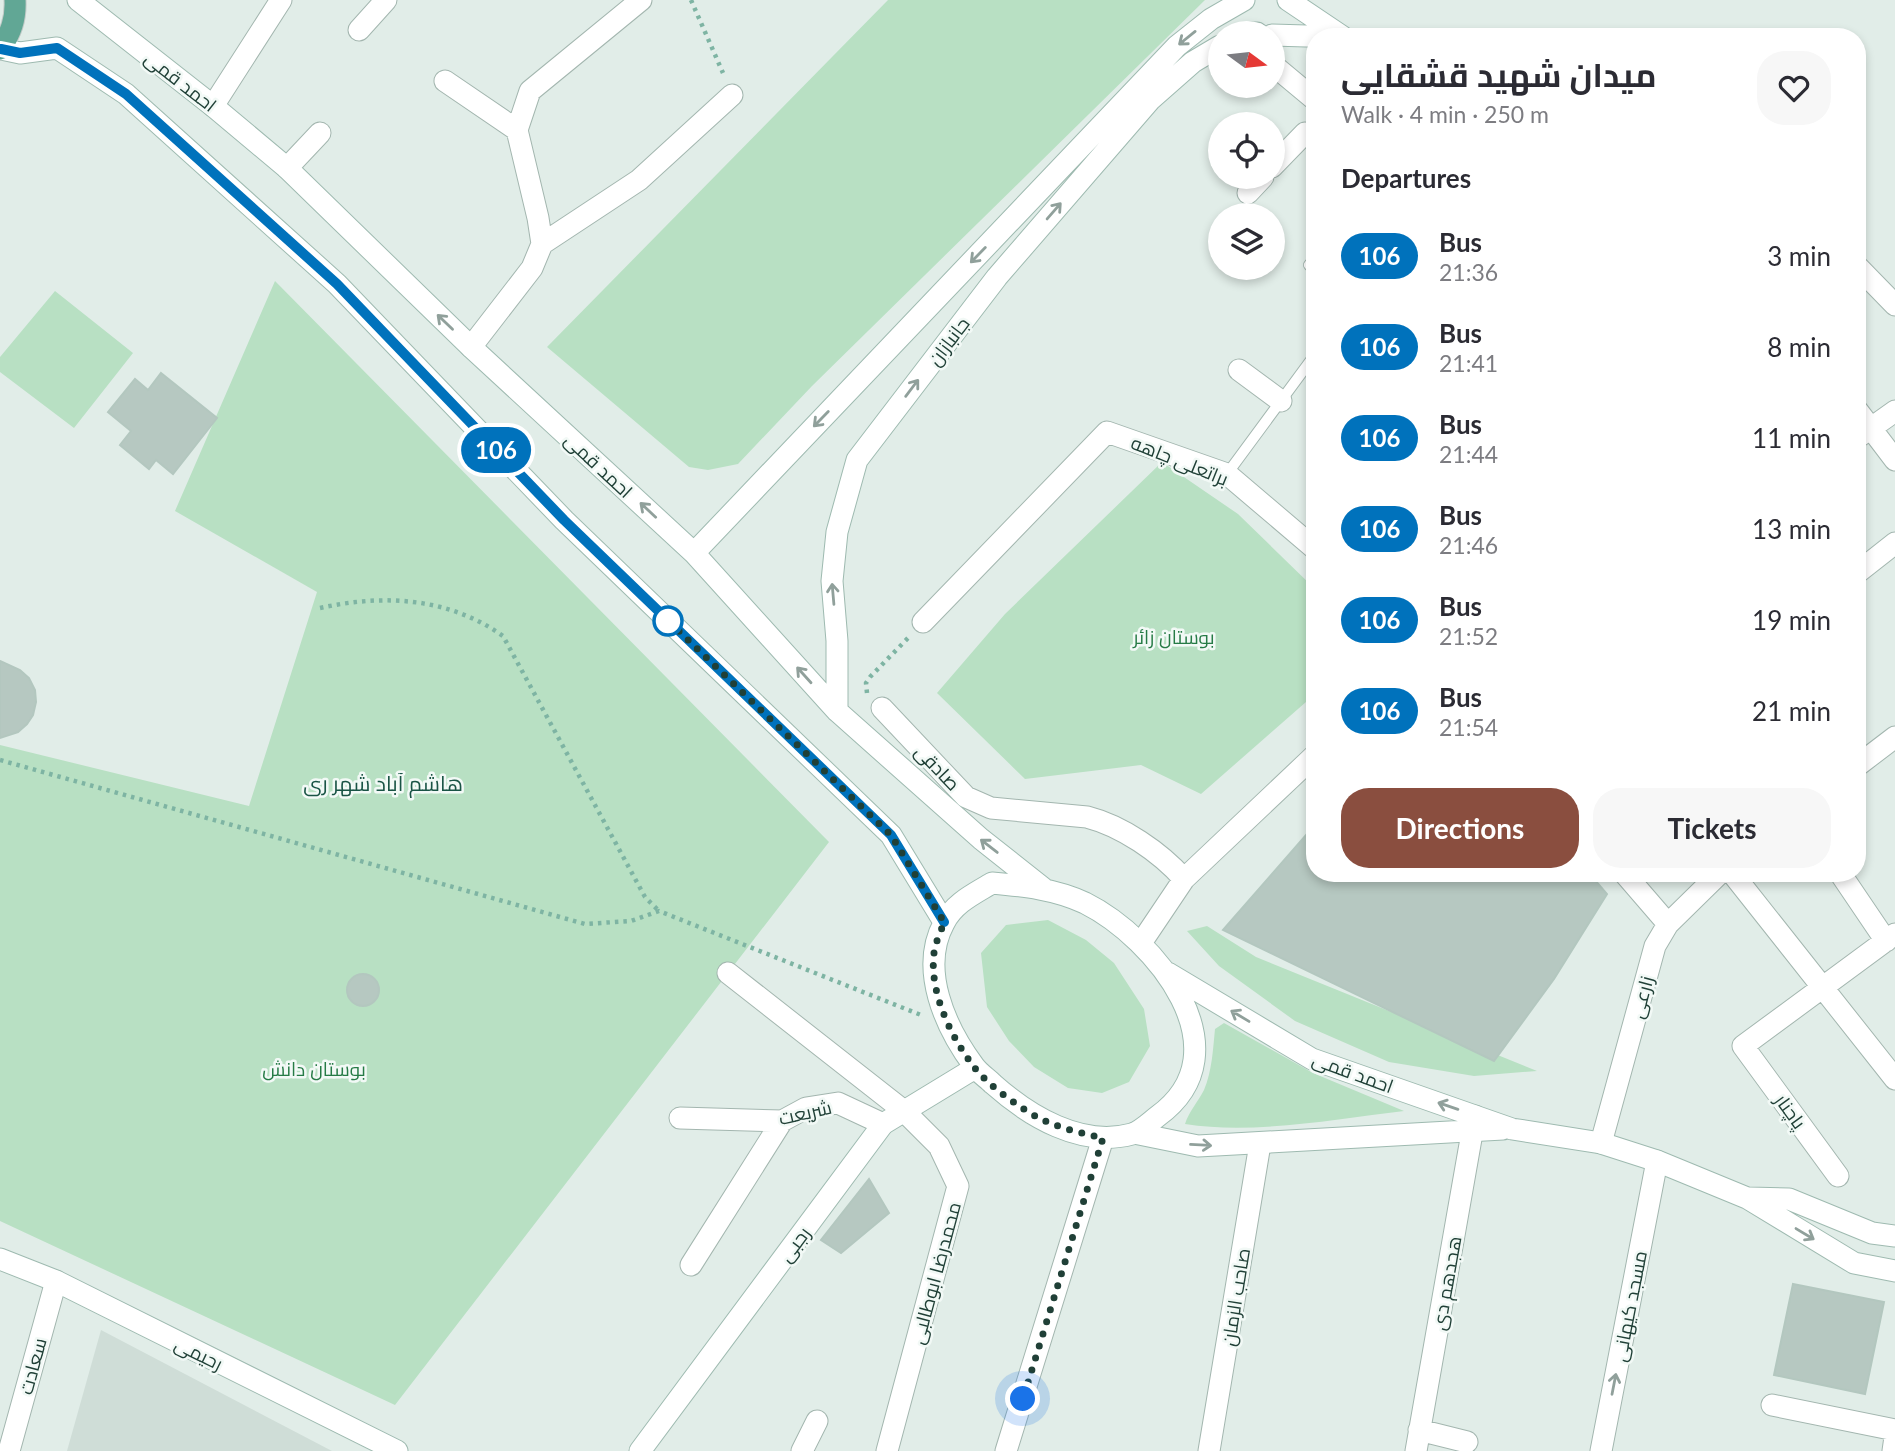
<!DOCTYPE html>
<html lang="en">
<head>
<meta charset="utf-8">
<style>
	body { margin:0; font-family:Lato,Cairo,sans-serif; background:#f7f7f7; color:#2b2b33; height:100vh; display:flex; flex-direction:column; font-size:26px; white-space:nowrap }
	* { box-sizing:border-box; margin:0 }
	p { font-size:23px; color:#7c7c81 }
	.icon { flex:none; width:38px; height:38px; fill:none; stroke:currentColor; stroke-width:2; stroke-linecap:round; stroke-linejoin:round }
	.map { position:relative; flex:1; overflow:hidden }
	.drawer { position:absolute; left:1306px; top:28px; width:560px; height:854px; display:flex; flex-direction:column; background:#fff; border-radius:28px; box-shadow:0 4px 10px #0003 }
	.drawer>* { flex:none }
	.badge { padding:0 14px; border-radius:23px; font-size:24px; line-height:46px }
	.needle { width:46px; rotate:105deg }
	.controls { position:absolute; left:1208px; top:21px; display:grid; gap:14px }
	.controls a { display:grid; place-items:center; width:77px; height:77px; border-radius:50%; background:#fff; box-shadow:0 4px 10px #0003; font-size:35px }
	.you { position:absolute; width:35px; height:35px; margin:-18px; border:5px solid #fff; border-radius:50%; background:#1a73e8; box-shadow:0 0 0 10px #1a73e833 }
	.map>.badge { position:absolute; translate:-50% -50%; box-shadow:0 0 0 4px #fff }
	h2 { padding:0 35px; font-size:26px; line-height:63px }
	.round { display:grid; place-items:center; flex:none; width:74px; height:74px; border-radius:28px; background:#f7f7f7 }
	.summary { display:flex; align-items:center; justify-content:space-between; height:119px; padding:0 35px }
	h1 { font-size:33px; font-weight:700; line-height:52px }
	.button { display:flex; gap:14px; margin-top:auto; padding:14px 35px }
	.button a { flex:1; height:80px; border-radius:28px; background:#8a4e3f; color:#fff; font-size:28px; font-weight:700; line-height:80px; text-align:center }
	.button a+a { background:#f7f7f7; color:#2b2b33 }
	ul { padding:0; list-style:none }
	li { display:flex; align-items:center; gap:21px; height:91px; padding:0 35px }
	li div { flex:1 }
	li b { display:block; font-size:26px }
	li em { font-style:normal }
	li .badge { min-width:77px; font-weight:700; text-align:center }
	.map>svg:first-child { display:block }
	.built { fill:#cfddd7 }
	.green { fill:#b8e0c3 }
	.building { fill:#b6c8c1; stroke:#b3c7bf; stroke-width:2 }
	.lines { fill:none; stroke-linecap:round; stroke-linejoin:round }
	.lane-casing { stroke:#a3b6af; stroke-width:12 }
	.street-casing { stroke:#a3b6af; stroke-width:23 }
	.secondary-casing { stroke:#9ebab0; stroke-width:23 }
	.primary-casing { stroke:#c1cac7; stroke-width:23 }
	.path { stroke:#7eb4a3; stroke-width:4.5; stroke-dasharray:3.5 5; stroke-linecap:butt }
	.lane { stroke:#fff; stroke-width:10 }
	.street { stroke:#fff; stroke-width:21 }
	.secondary { stroke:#fff; stroke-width:21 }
	.primary { stroke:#61a795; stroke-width:21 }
	.oneway { stroke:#90a09b }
	.line-casing { stroke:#fff; stroke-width:16 }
	.line { stroke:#0072bc; stroke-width:10 }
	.walk { stroke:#204037; stroke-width:7; stroke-dasharray:0 12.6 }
	.stop-dot { fill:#fff; stroke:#0072bc; stroke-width:3.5 }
	.labels { text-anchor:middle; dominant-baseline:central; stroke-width:5; stroke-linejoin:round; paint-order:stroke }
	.street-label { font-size:19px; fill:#204037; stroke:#f2f9f6 }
	.park-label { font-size:19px; fill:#267b46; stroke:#f2f9f6 }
	.neighbourhood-label { font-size:21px; fill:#195445; stroke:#f2f9f6 }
</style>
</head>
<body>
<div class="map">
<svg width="1895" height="1451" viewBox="0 0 1895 1451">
	<rect width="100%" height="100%" fill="#e1ede8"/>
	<!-- built -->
	<path class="built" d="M101,1330l231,121h-265z"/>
	<!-- green -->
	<path class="green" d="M888,0h317l-393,386 -74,78 -30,6 -19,-3 -142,-120z
		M275,281l554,561 -434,563 -395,-184v-476l249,61 68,-214 -142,-81z
		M55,291l78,62 -59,75 -74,-56v-15z
		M1162,462l76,52 76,74v107l-113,99 -60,-29 -116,14 -88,-86 68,-79z
		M1048,920l38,20 28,23 30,46 6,37 -21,36 -27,11 -34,-5 -34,-21 -25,-26 -22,-34 -6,-54 25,-28z
		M1207,926l49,31 281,114 -63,5 -85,-14 -94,-41 -76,-55 -32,-35z
		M1224,1023l89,50 91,38c-68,8 -151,24 -219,13 4,-13 13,-22 19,-34 8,-19 9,-41 11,-61z"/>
	<!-- building -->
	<path class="building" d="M161,373l56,45 -44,56 -17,-14 -7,9 -29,-24 11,-14 -23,-19 27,-33 13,11z
		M0,661l20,9 9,8 6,12 1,12 -3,13 -6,9 -9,8 -18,6z
		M1314,826v47h275l18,21 -53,85 -60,82 -271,-131z
		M347 990a16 16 0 1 1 32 0a16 16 0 1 1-32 0Z
		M869,1179l20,34 -48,40 -20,-13z
		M1793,1284l91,18 -19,92 -91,-19z"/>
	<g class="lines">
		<defs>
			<path id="lane" d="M1314,259l-5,6 5,5
				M1227,474l87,-118"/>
			<path id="street" d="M359,30l27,-30
				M1272,64l42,35
				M445,81l72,49
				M213,106l68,-106
				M1272,167l33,-34
				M287,168l33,-35
				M1248,193l15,-16
				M542,244l97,-64 93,-85
				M1857,266l38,39
				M471,347l61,-79 10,-24 -4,-26 -21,-88 13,-39 111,-91
				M1239,370l42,31
				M1857,410l38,50
				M1857,438l38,-27
				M1857,573l38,-30
				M923,622l184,-190 120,42 87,74
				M882,708l84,89 25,11 96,9c35,9 73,35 97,62l130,-123
				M1857,766l38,-29
				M1624,873l44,51
				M1732,873l163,206
				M1840,873l46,68
				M1141,943l43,-64
				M728,973l176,138 35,35 19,40 -71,265
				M680,1118l102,3 24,-13 32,-5 45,21
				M1601,1143l54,-197 13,-22 52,-51
				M1838,1176l-95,-130 152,-112
				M691,1265l91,-144
				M1772,1405l123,25
				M1419,1430l48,12
				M9,1451l47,-170
				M802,1451l15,-30
				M1006,1451l97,-313
				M1209,1451l51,-307
				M1416,1451l59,-335
				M1601,1451l56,-290
				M1893,1451l2,-14"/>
			<path id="secondary" d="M78,0l135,106 74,62 184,179 223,206 143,158 144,128 62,49
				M1288,0l55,37
				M1252,33h5
				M1272,35l68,2
				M1,49l19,4 37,-5 69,46 211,190 227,236 327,315 53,87
				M694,553l483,-507 34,-27 33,-19
				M837,711v-70l-5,-60 5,-49 20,-72 140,-183 154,-178 42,-37 27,-16
				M992,883c32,3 63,6 93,20 70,35 162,148 73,213 -8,6 -17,15 -26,18 -51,14 -103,-18 -139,-50 -6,-6 -14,-11 -19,-18 -29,-39 -55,-97 -30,-143 10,-20 30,-29 48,-40z
				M1168,973l144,86 200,70 89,14 56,18 90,37 107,65 41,8
				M1134,1133l64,13 305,-17
				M1749,1198l40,1 83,34 23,3
				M0,1259l56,22 341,170
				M640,1451l243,-327 92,-56"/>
			<path id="primary" d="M0,49c11,-16 16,-30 15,-49"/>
		</defs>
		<!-- lane casing -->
		<use href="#lane" class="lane-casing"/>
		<!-- street casing -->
		<use href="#street" class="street-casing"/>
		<!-- secondary casing -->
		<use href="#secondary" class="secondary-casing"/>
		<!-- primary casing -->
		<use href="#primary" class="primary-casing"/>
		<!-- path -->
		<path class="path" d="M691,0l32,73
			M320,608c63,-14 128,-11 183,28l142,261 14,14
			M867,693l-1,-10 4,-6 38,-39
			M0,760l585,164 46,-3 28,-10 262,104"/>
		<!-- lane -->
		<use href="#lane" class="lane"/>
		<!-- street -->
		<use href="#street" class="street"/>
		<!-- secondary -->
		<use href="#secondary" class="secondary"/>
		<!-- primary -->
		<use href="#primary" class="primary"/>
	</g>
	<!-- one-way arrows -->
	<defs><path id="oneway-shaft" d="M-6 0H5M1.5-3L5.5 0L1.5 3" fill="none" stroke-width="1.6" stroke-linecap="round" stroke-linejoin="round" transform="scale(1.75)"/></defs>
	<g class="oneway">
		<use href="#oneway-shaft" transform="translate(1187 38) rotate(141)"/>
		<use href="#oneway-shaft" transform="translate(1054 211) rotate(-49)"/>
		<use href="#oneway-shaft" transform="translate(978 255) rotate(134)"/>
		<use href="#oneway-shaft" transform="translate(445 322) rotate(-136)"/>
		<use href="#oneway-shaft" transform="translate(912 388) rotate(-53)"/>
		<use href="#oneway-shaft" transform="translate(821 419) rotate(134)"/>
		<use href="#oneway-shaft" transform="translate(648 510) rotate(-137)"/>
		<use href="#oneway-shaft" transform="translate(833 594) rotate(-95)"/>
		<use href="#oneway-shaft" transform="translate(804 675) rotate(-132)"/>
		<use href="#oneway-shaft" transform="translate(989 846) rotate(-142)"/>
		<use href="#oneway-shaft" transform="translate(1240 1016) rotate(-149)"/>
		<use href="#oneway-shaft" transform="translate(1448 1106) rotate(-161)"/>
		<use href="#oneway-shaft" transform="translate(1201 1145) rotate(3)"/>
		<use href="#oneway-shaft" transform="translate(1805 1234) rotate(31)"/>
		<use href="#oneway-shaft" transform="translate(1614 1384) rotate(-79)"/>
	</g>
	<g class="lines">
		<defs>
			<path id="line" d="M1,49l19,4 37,-5 69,46 211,190 227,236 327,315 53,87"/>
		</defs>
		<!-- line casing -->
		<use href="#line" class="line-casing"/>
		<!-- line -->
		<use href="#line" class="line"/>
		<!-- walk -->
		<path class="walk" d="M668,621l-8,-8 231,222 53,87c-3,10 -9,21 -10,31 -5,39 17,84 40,114 14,18 43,39 63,50 21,11 44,16 66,21l-80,261"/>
	</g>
	<!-- markers -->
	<circle class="stop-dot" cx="668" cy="621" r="14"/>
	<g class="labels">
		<!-- street labels -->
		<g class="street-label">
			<text transform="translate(181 81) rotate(38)">احمد قمی</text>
			<text transform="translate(948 341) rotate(-53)">جانبازان</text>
			<text transform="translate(1180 460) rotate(22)">براتعلی چاهه</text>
			<text transform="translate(599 465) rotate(43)">احمد قمی</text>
			<text transform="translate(938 767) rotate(46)">صادقی</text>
			<text transform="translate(1641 997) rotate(-75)">زارعی</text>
			<text transform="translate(1353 1072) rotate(20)">احمد قمی</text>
			<text transform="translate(1791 1111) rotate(54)">پاچنار</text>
			<text transform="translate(805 1112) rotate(-13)">شریعت</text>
			<text transform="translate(794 1244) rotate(-53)">رجبی</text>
			<text transform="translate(935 1273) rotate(-75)">محمدرضا ابوطالبی</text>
			<text transform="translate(1446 1283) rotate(-80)">هجدهم دی</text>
			<text transform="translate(1235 1297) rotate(-81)">صاحب الزمان</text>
			<text transform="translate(1629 1306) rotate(-79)">مسجد کیهانی</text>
			<text transform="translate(199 1353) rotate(26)">رحیمی</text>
			<text transform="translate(32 1366) rotate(-75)">سعادت</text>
		</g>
		<!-- park labels -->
		<g class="park-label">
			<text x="1174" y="636">بوستان زائر</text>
			<text x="314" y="1068">بوستان دانش</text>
		</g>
		<!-- neighbourhood labels -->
		<g class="neighbourhood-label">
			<text x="383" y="782">هاشم آباد شهر ری</text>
		</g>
	</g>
</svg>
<div class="controls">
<a><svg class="needle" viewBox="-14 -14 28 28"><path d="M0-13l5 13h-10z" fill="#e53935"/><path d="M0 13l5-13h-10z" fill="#7c7c81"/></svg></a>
<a><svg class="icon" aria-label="locate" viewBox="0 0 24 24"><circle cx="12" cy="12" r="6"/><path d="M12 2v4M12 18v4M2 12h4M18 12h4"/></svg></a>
<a><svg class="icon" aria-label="layers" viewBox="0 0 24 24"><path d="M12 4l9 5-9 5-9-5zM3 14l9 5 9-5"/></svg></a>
</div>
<div class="you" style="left:1023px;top:1399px"></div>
<b class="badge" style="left:496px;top:450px;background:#0072bc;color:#fff">106</b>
<section class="drawer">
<div class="summary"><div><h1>میدان شهید قشقایی</h1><p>Walk · 4 min · 250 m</p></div><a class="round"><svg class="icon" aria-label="heart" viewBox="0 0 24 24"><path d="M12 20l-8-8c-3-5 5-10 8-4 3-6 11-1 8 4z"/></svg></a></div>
<h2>Departures</h2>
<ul>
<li><span class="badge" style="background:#0072bc;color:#fff">106</span><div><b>Bus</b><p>21:36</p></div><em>3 min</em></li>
<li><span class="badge" style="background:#0072bc;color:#fff">106</span><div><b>Bus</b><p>21:41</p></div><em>8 min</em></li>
<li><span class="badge" style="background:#0072bc;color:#fff">106</span><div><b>Bus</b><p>21:44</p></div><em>11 min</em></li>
<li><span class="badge" style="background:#0072bc;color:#fff">106</span><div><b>Bus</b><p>21:46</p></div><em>13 min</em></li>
<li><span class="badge" style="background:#0072bc;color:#fff">106</span><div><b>Bus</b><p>21:52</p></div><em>19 min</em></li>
<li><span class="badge" style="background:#0072bc;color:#fff">106</span><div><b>Bus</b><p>21:54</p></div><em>21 min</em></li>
</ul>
<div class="button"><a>Directions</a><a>Tickets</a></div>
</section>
</div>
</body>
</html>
